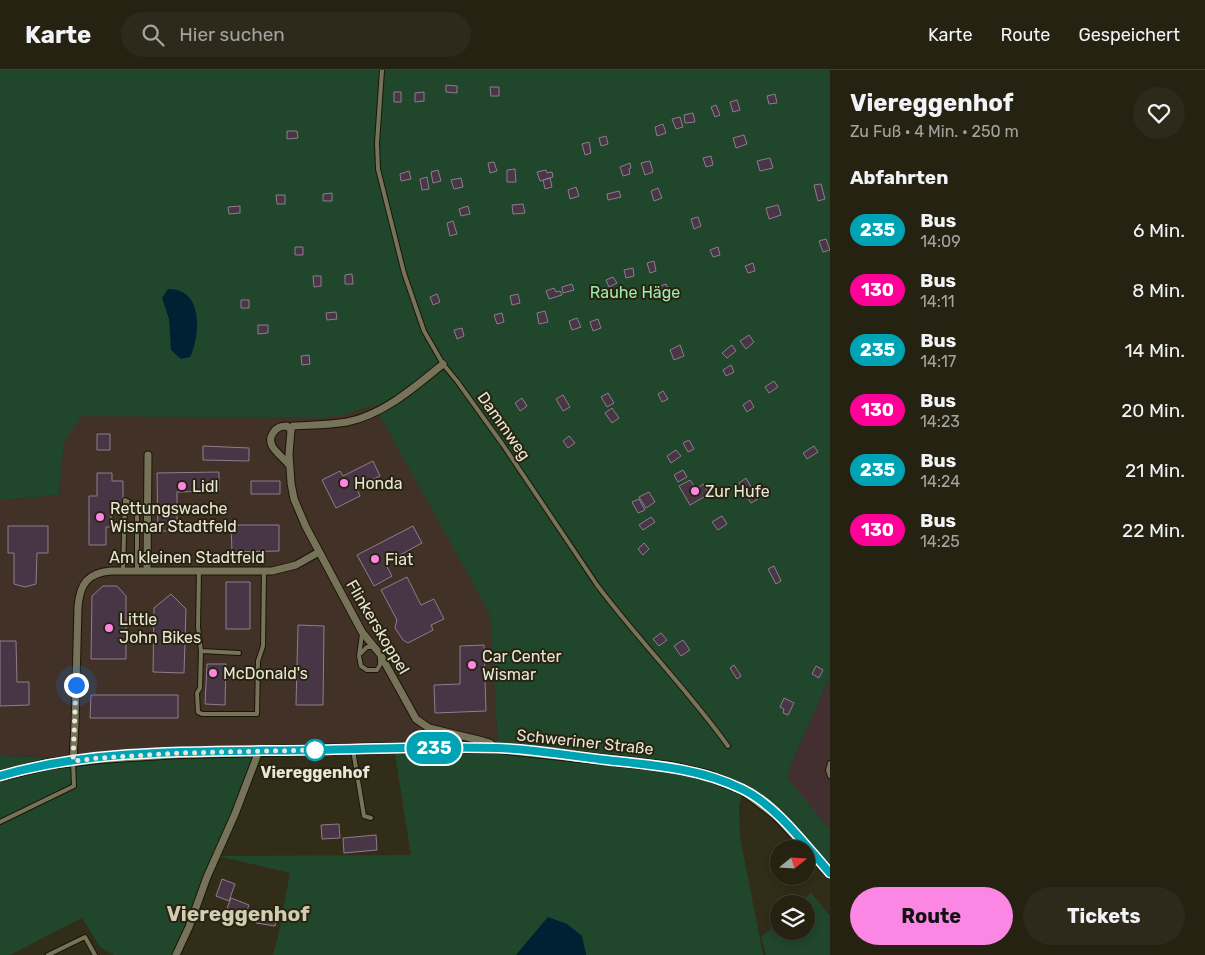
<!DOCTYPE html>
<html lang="de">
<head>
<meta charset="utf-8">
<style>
	body { margin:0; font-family:Rubik,sans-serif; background:#2e2a1b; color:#f1f3f6; height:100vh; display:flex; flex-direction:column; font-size:19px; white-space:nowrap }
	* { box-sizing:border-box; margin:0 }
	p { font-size:16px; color:#a4a49f }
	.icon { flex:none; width:28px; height:28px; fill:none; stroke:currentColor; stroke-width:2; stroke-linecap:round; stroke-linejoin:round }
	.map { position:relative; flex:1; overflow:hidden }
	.drawer { display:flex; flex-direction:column; background:#262212; width:375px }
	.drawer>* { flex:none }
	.badge { padding:0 10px; border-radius:16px; font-size:18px; line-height:32px }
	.needle { width:32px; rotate:72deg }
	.controls { position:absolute; left:770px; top:770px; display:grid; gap:10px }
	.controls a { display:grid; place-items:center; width:45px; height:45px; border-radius:50%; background:#262212; box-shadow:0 2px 8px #0003,0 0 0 1px #423f32; font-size:25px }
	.you { position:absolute; width:25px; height:25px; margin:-12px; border:4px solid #fff; border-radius:50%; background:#1a73e8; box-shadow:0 0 0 8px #1a73e833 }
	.map>.badge { position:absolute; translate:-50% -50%; box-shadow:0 0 0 2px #fff }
	h2 { padding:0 20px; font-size:19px; line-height:45px }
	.round { display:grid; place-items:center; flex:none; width:52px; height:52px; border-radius:26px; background:#2e2a1b }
	.overview { display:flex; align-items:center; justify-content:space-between; height:85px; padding:0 20px }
	h1 { font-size:24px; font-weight:700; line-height:38px }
	.button { display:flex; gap:10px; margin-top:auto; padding:10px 20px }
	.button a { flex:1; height:58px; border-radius:30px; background:#fc86e4; color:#111; font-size:20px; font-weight:700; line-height:58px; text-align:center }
	.button a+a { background:#2e2a1b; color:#f1f3f6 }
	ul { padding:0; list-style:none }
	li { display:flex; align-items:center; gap:15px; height:60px; padding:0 20px }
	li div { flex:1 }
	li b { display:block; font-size:19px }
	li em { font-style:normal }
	li .badge { min-width:55px; font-weight:700; text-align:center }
	header { display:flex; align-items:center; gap:30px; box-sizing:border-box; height:70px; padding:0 25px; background:#262212; border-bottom:1px solid #423f32 }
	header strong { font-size:24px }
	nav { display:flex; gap:28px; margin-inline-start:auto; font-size:18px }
	.search { width:350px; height:45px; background:#2e2a1b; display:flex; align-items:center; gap:12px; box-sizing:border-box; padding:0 18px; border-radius:28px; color:#a4a49f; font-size:19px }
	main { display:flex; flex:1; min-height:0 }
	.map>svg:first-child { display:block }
	.commercial { fill:#432f30 }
	.industrial { fill:#413126 }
	.green { fill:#20462c }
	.water { fill:#002033 }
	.building { fill:#483646; stroke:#907c8d }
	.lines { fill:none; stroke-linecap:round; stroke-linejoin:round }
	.service-casing { stroke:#1a1603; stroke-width:6 }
	.minor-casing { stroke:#1a1603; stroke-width:9 }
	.secondary-casing { stroke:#1a1603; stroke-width:12 }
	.service { stroke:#77735b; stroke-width:4 }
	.minor { stroke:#77735b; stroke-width:7 }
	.secondary { stroke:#727e5f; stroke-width:10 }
	.line-casing { stroke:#fff; stroke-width:11 }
	.line { stroke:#00a3b4; stroke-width:8 }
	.walk { stroke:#e9e7da; stroke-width:5; stroke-dasharray:0 9 }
	.poi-dot { fill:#fc86e4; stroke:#28240f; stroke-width:2 }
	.stop-dot { fill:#fff; stroke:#00a3b4; stroke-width:2.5 }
	.labels { text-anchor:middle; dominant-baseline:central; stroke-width:4; stroke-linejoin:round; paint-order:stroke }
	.park-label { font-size:16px; fill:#99eeb1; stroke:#28240f }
	.street-label { font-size:16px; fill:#e9e7da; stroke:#28240f }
	.poi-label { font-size:16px; fill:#e9e7da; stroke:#28240f; text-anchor:start }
	.stop-label { font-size:16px; font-weight:bold; fill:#e9e7da; stroke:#28240f }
	.district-label { font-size:21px; font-weight:bold; fill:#d1cdb3; stroke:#28240f }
</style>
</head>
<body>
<header>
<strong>Karte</strong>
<div class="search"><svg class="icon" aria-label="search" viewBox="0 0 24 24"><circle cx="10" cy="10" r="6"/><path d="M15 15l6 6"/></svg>Hier suchen</div>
<nav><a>Karte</a><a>Route</a><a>Gespeichert</a></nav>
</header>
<main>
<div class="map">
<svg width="830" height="885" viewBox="0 0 830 885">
	<rect width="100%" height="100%" fill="#322d18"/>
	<!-- commercial -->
	<path class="commercial" d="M830,607v164l-43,-63 6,-18z"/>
	<!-- industrial -->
	<path class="industrial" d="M374,335l116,206 8,137 -399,10 -99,-2v-256l59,-5 5,-53 17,-26 238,2 39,-7z"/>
	<!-- green -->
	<path class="green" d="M0,0h830v607l-37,83 -6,18 43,51v44l-32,-37 -55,-46 -4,15 1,32 23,118h-177l-4,-19 -34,-19 -32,38h-243l6,-23 11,-59 -73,-17 -41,99h-62l-14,-8 -18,-29 -72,37h-10v-199l69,2 188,-4 -40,102 194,-1 -17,-107 104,-1 -8,-133 -116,-209 -30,10 -25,3 -237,-2 -18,26 -5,53 -59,5z
		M811,823l19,23v39h-64l-5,-18 18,-15v9h27v-27h-7z"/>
	<!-- water -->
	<path class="water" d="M168,219c35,-1 33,45 22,68l-9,2 -10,-9 -2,-31 -7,-21z
		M548,847l19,7 15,12 4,19h-70z"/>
	<!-- building -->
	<path class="building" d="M446,15l11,1v7l-11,-1z
		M490,17h9v9h-8z
		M394,22h7v10h-7z
		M424,22v9l-9,1v-9z
		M775,24l2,9 -8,1 -2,-8z
		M737,30l3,10 -7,2 -3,-10z
		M716,35l4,10 -5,2 -4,-10z
		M693,43l2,9 -10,1 -1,-8z
		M680,47l3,10 -7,2 -4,-10z
		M663,54l3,9 -9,3 -2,-9z
		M287,61h10l1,7 -11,1z
		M744,65l3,9 -11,4 -3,-10z
		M606,66l2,8 -7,2 -2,-8z
		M589,72l2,11 -6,2 -3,-11z
		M711,86l2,9 -7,2 -3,-9z
		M770,88l3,10 -13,3 -3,-10z
		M650,91l3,11 -8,3 -4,-12z
		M494,92l3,9 -7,2 -2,-10z
		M630,93l1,5 -2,1 1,5 -7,2 -3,-9z
		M515,99l1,13h-9v-12z
		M438,100l3,11 -8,2 -2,-11z
		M546,100l1,3 5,-1 1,5 -13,4 -3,-9z
		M409,101l2,8 -10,2 -1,-7z
		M427,107l2,12 -7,1 -2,-11z
		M461,108l2,9 -9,2 -3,-9z
		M550,108l2,9 -7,2 -2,-9z
		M821,114l4,15 -7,2 -4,-16z
		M576,117l3,9 -9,3 -2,-9z
		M658,118l4,10 -8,3 -3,-10z
		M619,121l2,6 -13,3 -1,-6z
		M332,123v8h-9v-7z
		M276,125h9v9h-8z
		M523,134l2,9 -12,1 -1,-9z
		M778,135l3,10 -12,4 -3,-11z
		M240,136v7l-11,1 -1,-7z
		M468,136l2,8 -9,2 -2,-7z
		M698,147l3,9 -7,3 -3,-10z
		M453,151l4,13 -7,2 -3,-13z
		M826,169l4,11 -7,2 -4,-11z
		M295,177h8v8h-8z
		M718,177l2,8 -7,2 -3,-7z
		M654,191l2,10 -6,2 -3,-10z
		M753,193l2,8 -7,2 -3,-7z
		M633,198l1,8 -8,2 -2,-8z
		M352,204l1,10h-8v-9z
		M313,206h8v10l-7,1z
		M613,207l4,6 -8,4 -3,-7z
		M572,214l2,6 -11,3 -1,-6z
		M666,214l4,10 -7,2 -3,-10z
		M554,218l2,4 4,-1 2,4 -13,4 -3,-8z
		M437,224l3,8 -7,3 -3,-8z
		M518,224l2,9 -8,2 -2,-9z
		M241,230h8v8h-8z
		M545,241l3,11 -9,2 -2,-11z
		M336,242l1,7 -10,1 -1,-7z
		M502,243l2,9 -7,2 -3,-9z
		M577,248l4,9 -9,3 -3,-9z
		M598,249l3,9 -8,3 -3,-9z
		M258,255h10v8l-10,1z
		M462,258l2,8 -7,3 -3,-9z
		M749,265l5,7 -8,7 -6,-8z
		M680,275l4,11 -10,4 -4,-10z
		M732,275l4,6 -9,7 -5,-5z
		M309,285l1,9 -8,1 -1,-9z
		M731,295l3,7 -8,4 -3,-6z
		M774,311l4,6 -9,6 -4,-6z
		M663,321l5,8 -6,3 -4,-8z
		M608,323l6,10 -7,4 -6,-10z
		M563,325l7,12 -7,4 -7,-12z
		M522,328l5,8 -7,5 -5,-8z
		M750,330l4,7 -7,5 -4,-7z
		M612,338l7,10 -7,5 -7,-10z
		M97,364h13v16h-13z
		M569,366l6,7 -7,5 -5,-7z
		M689,370l5,9 -6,3 -5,-9z
		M203,376l46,2v13l-46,-1z
		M814,376l4,6 -11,7 -4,-6z
		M676,380l5,6 -10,7 -4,-7z
		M373,391l7,15 -24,11 4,9 -24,12 -14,-28 18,-9 3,5z
		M683,400l4,7 -9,5 -4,-7z
		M219,402v19l-42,1v39h-19l-1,-58z
		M97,403h15v8h11v27h-12v19h-5v18h-17v-49h8z
		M746,408l12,21 -7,4 -12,-20z
		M690,410l6,9 7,-5 6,10 -19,11 -11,-19z
		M251,411h29v13h-29z
		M649,422l6,10 -9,6 -7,-11z
		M639,429l6,11 -7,3 -6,-11z
		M722,446l5,8 -9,6 -6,-8z
		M651,447l4,5 -12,8 -4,-5z
		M231,455h48v26l-47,1z
		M8,456h40v27h-11l-1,31 -11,3 -11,-3v-31h-6z
		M413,456l9,17 -37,20 7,13 -18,10 -17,-31z
		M644,473l5,6 -6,6 -5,-6z
		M774,496l7,15 -5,3 -8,-15z
		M407,507l14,28 13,-6 10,20 -13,6 2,5 -25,13 -5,-3 -8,-12 2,-8 -16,-30z
		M226,512h24v47h-24z
		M103,516h14l9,10v63h-35l1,-63z
		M171,524l15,15 -2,64 -31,-1 1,-64z
		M298,555l26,1 -1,79h-27z
		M661,563l6,7 -8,6 -6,-7z
		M683,570l7,10 -9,6 -7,-10z
		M0,571h16l1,41h12v23l-29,1z
		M484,575l2,66 -51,2 -1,-28 26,-1v-38z
		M207,594h19l-1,41 -20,-1z
		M734,595l7,11 -4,3 -7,-11z
		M816,596l7,4 -4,8 -7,-4z
		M91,625h87v23h-88z
		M784,628l10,5 -6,12 -5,-2 1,-4 -4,-2z
		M339,754l1,14 -18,1 -1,-14z
		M376,765l1,15 -33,3 -1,-15z
		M222,809l13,5 -6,17 -13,-5z
		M231,828l18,7 -4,10 -18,-7z
		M257,846l20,3 -2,7 -19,-3z"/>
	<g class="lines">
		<defs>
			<path id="service" d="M382,0l-5,73 1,26 26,104 20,58 19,33 14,17 46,64 94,140c42,56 91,105 131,161
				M123,500l2,-70 12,6v64
				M199,501l-1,56 3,24 -1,37 -3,5 1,19 4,2h55l1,-53 5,-15 1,-75
				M362,564l-3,22 2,10 6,4h10l3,-5v-7
				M201,581l38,2
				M361,583l6,-6h6
				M353,680l11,66 7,2
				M830,693l-2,7 2,6
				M0,752l74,-36 -1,-25
				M48,885l37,-18 10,18"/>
			<path id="minor" d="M443,294c-28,23 -60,51 -96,58 -18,3 -36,3 -54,4l-2,4 -2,24 2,29 3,16 12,28 56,105 18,22 36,65 13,9 54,13 7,2 5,5
				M289,395c-7,-10 -25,-19 -16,-32 4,-6 8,-7 14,-7l4,4
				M147,500l1,-115
				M73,691l2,-38 3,-116c2,-23 9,-34 33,-36h161l24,-6 23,-13
				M176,885l13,-28 18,-50 28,-63 24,-63"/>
			<path id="secondary" d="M0,706l48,-12 51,-6 80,-5 215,-5h104l173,19 36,8 37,15 33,25 53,58"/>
		</defs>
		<!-- service casing -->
		<use href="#service" class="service-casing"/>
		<!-- minor casing -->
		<use href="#minor" class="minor-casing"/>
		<!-- secondary casing -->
		<use href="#secondary" class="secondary-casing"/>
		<!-- service -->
		<use href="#service" class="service"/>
		<!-- minor -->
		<use href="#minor" class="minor"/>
		<!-- secondary -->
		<use href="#secondary" class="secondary"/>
	</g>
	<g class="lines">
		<defs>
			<path id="line" d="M0,706c97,-29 212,-24 313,-26 61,-1 123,-4 184,-2 36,1 73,8 109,12 46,5 93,8 136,29 34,16 63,56 88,84"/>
		</defs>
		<!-- line casing -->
		<use href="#line" class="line-casing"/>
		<!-- line -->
		<use href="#line" class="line"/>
		<!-- walk -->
		<path class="walk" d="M76,615l-3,76 26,-3 80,-5 136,-3"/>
	</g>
	<!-- markers -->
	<g class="poi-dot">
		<circle cx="344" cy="413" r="5"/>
		<circle cx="182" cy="416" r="5"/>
		<circle cx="695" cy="421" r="5"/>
		<circle cx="100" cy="447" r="5"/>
		<circle cx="375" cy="489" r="5"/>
		<circle cx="109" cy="558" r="5"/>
		<circle cx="472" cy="595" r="5"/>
		<circle cx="213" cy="603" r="5"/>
	</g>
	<circle class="stop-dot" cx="315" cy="680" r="10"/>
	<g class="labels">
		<!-- park labels -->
		<g class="park-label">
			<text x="635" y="222">Rauhe Häge</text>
		</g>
		<!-- street labels -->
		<g class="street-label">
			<text transform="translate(504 356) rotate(55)">Dammweg</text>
			<text x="187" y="487">Am kleinen Stadtfeld</text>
			<text transform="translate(378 557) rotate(59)">Flinkerskoppel</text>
			<text transform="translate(585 672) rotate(6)">Schweriner Straße</text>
		</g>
		<!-- poi labels -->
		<g class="poi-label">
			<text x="354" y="413">Honda</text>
			<text x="192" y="416">Lidl</text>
			<text x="705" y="421">Zur Hufe</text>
			<text x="110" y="438">Rettungswache<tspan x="110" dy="18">Wismar Stadtfeld</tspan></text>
			<text x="385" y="489">Fiat</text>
			<text x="119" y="549">Little<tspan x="119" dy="18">John Bikes</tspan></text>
			<text x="482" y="586">Car Center<tspan x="482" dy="18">Wismar</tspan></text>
			<text x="223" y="603">McDonald's</text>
		</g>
		<!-- stop labels -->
		<g class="stop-label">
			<text x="315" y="702">Viereggenhof</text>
		</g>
		<!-- district labels -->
		<g class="district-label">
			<text x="238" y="843">Viereggenhof</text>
		</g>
	</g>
</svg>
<div class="controls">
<a><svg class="needle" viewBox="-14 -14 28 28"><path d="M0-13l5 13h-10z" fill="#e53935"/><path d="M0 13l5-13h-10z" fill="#a4a49f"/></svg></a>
<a><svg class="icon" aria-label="layers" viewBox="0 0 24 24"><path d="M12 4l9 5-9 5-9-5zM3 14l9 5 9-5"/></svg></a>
</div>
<div class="you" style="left:76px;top:615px"></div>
<b class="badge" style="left:434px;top:678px;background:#00a3b4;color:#fff">235</b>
</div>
<section class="drawer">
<div class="overview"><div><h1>Viereggenhof</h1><p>Zu Fuß · 4 Min. · 250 m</p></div><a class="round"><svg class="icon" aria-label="heart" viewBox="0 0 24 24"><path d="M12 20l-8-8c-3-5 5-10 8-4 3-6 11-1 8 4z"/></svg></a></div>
<h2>Abfahrten</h2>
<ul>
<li><span class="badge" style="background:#00a3b4;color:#fff">235</span><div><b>Bus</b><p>14:09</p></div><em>6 Min.</em></li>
<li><span class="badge" style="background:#f09;color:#fff">130</span><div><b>Bus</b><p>14:11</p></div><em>8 Min.</em></li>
<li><span class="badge" style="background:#00a3b4;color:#fff">235</span><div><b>Bus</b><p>14:17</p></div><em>14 Min.</em></li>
<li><span class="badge" style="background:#f09;color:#fff">130</span><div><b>Bus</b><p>14:23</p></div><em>20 Min.</em></li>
<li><span class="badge" style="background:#00a3b4;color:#fff">235</span><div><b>Bus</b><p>14:24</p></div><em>21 Min.</em></li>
<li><span class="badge" style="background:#f09;color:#fff">130</span><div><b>Bus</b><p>14:25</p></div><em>22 Min.</em></li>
</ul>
<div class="button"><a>Route</a><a>Tickets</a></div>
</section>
</main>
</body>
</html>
